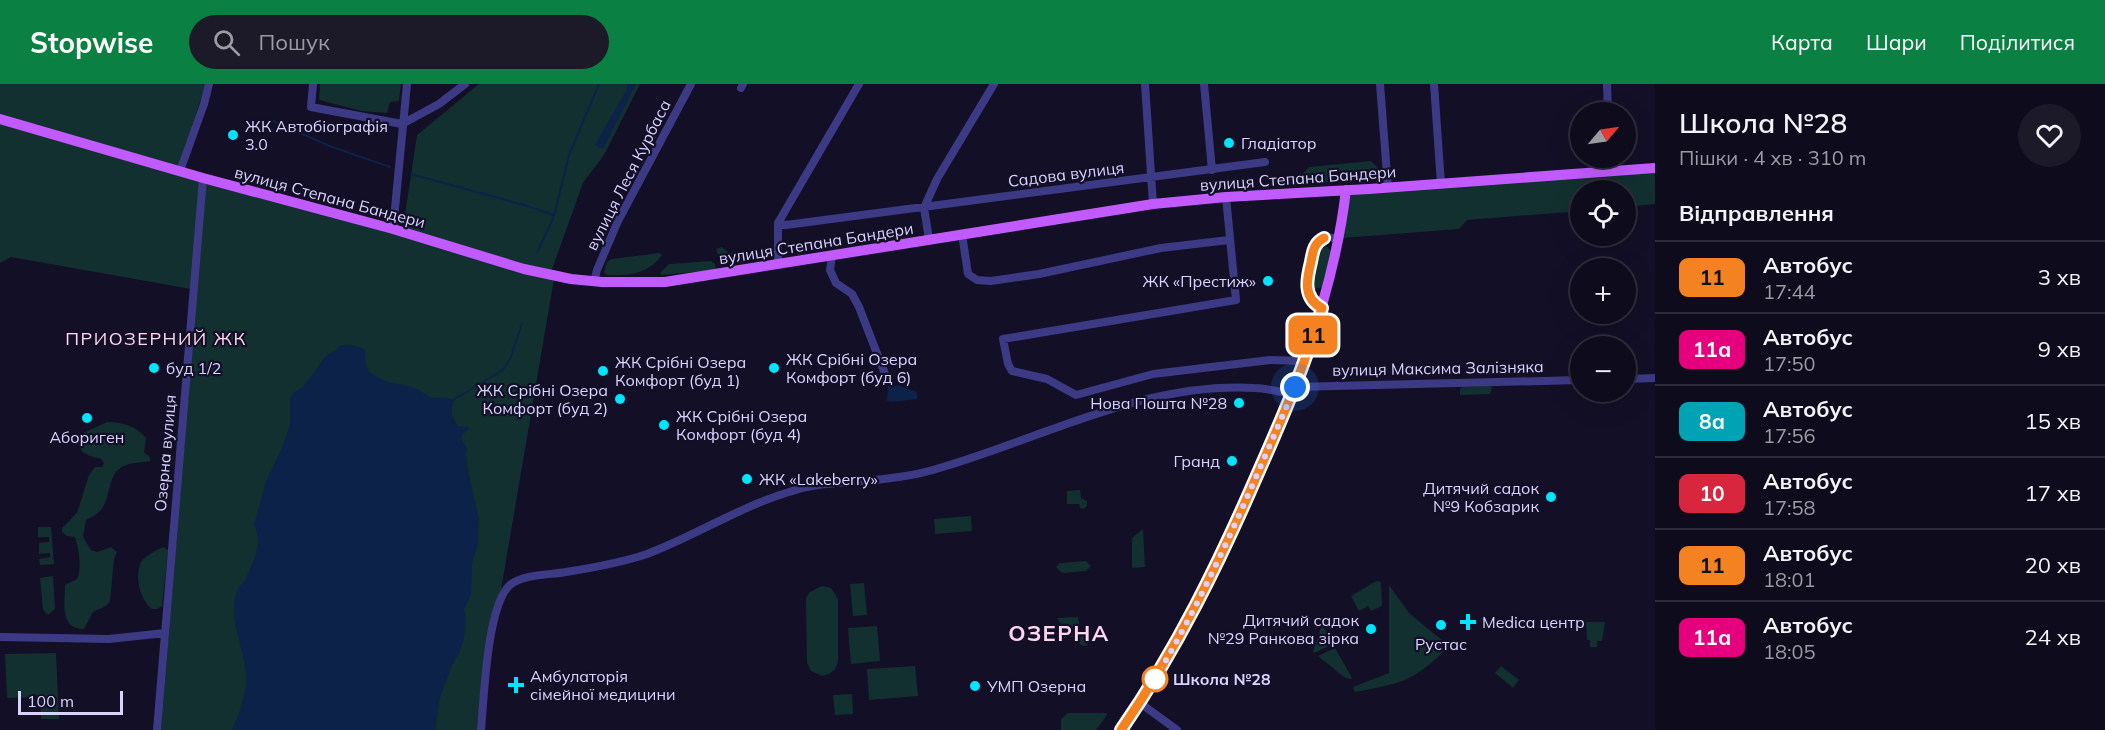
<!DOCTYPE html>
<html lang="uk">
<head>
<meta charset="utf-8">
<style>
	body { margin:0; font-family:Mulish,sans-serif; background:#1c1929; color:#f1f3f6; height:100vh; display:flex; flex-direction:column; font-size:22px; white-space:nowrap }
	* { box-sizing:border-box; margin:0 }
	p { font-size:20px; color:#9b9ba3 }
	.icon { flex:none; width:33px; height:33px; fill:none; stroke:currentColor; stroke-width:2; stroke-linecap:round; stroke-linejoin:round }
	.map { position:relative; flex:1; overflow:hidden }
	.side { display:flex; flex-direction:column; background:#0e0b1c; width:450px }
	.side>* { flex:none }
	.badge { padding:0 12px; border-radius:9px; font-size:21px; line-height:39px }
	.needle { width:39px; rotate:61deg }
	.fabs { position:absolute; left:1570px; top:18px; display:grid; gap:12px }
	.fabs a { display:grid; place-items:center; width:66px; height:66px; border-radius:50%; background:#0e0b1c; box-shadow:0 6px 24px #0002,0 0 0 2px #2e2b3b; font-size:30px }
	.scale { position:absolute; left:18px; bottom:15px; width:105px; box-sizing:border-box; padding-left:6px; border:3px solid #d9d4ff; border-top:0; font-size:16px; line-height:21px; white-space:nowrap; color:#d9d4ff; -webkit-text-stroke:4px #130f26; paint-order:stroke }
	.you { position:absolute; width:30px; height:30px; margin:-15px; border:4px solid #fff; border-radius:50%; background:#1a73e8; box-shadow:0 0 0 9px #1a73e833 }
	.map>.badge { position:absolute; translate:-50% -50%; box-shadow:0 0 0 3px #fff }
	h2 { padding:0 24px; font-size:22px; line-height:54px }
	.round { display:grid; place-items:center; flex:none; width:63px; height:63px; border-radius:32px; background:#1c1929 }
	.overview { display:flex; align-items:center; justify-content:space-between; height:102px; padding:0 24px }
	h1 { font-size:28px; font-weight:600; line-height:45px }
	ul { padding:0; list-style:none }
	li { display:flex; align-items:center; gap:18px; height:72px; padding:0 24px; border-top:2px solid #2e2b3b }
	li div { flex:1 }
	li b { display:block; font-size:22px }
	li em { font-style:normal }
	li .badge { min-width:66px; font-weight:700; text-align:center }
	header { display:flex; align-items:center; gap:36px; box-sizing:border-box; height:84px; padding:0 30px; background:#0b8043; color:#fff }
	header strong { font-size:28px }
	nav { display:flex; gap:33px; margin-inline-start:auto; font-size:21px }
	.search { width:420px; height:54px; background:#1c1929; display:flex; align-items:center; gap:15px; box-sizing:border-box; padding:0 21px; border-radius:33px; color:#9b9ba3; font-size:22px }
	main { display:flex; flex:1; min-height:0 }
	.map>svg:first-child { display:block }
	.green { fill:#12302f }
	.water { fill:#0c2248 }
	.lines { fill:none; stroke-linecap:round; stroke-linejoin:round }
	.stream { stroke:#0c2248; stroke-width:2 }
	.minor { stroke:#3d3a85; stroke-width:8 }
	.major { stroke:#c25bff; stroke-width:10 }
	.line-casing { stroke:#fff; stroke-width:14 }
	.line { stroke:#f58220; stroke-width:9 }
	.walk { stroke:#d9d4ff; stroke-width:6; stroke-dasharray:0 10.8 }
	.poi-dot { fill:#00e5ff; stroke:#130f26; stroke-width:2 }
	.stop-dot { fill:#fff; stroke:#f58220; stroke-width:3 }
	.labels { text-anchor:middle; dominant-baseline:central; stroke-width:4.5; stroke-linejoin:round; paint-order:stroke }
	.poi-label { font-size:16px; fill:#d9d4ff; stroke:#130f26; text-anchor:start }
	.street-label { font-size:16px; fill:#d9d4ff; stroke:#130f26 }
	.stop-label { font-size:16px; font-weight:bold; fill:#d9d4ff; stroke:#130f26; text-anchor:start }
	.neighbourhood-label { font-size:18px; letter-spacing:1.5px; fill:#ffd6f0; stroke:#130f26 }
	.district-label { font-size:22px; font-weight:bold; letter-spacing:1.5px; fill:#ffd6f0; stroke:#130f26 }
</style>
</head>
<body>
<header>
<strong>Stopwise</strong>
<div class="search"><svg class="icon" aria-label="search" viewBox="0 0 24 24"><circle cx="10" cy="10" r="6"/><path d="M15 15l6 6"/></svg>Пошук</div>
<nav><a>Карта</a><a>Шари</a><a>Поділитися</a></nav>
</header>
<main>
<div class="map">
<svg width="1655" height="646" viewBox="0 0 1655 646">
	<rect width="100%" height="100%" fill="#130f26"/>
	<!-- green -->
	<path class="green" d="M0,0h206l-28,83 -178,-51z
		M320,0h81l-2,17 -9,1 -3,11 -25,-2 -43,-11z
		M479,0h161l-36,71 -21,28 -32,89 -148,-44 14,-93z
		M0,38l200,58 -9,109 -180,-32 -11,6z
		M1371,77l8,8 -1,7 -4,2 -64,6 -6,-5 -1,-5 6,-7z
		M1655,85v35l-29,3v-17h-45v21l-114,9 -8,9 -117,9 7,-45z
		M206,98l348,97 -53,311 -7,17 -16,123h-317z
		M1324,162l4,1 4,6 -10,34 -7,2c-6,-10 -1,-32 5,-41z
		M722,163l7,6 6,-2 7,7 1,5h-10l-15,-9 -2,-5z
		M659,169l3,2c-13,19 -34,21 -55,20l-3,-2 3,-11 5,-3z
		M711,177l4,3 1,6 -54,5 -2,-2 9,-9z
		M1489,302l3,1 -2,7 -30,1v-6l3,-2z
		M107,338c15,0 29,4 39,16l-2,15 4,2 2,3v3c-9,2 -20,1 -28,6 -15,9 -11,29 -20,42 -4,5 -10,8 -16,11l-3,17 8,13 6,2 14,-5 6,5 -3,7 -4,42 -4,5 -13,6 -9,17c-25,0 -19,-27 -19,-44l12,-6c5,-11 2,-30 -2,-42l-8,-1 -5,-4v-4l15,-15 12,-38 6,-8h7l2,-4 -3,-4c-13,-4 -22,-4 -23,-20l3,-5z
		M1080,406l1,8 6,3v5l-4,3 -3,-1 -1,-4h-12v-13z
		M971,432l1,15 -37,3 -1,-15z
		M38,443h13l3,37 -14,1 -1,-6 11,-2v-4l-11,1v-11l10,-1v-5h-11z
		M1143,445l2,38 -13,1v-30z
		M163,463l5,3 -6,56 -5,3h-5c-12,-9 -17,-31 -12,-45 3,-7 17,-14 23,-17z
		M1086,477l5,5 -5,5 -24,2 -6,-6 4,-4z
		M53,492l2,33 -7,6 -5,-5 -3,-32z
		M1376,497l5,1 1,24 -11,5 -3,-5 -9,5 -8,-15z
		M864,499l3,32 -14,1 -3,-32z
		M1389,501l20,28 40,33c-35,36 -47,37 -94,46l-2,-5 36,-14z
		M822,502l9,2 7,11v59c0,11 -6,16 -16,18l-11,-5 -4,-8 -1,-65 4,-6z
		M1078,533l3,16 9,-1 1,4 -4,9 -4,1c-10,-7 -20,-17 -26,-28z
		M1586,538h19l-3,19h-5v6h-7v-7h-3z
		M1322,540l11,20 -19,9 -1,-1z
		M877,542l3,35 -29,3 -3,-36z
		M1335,564l17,30 -2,1 -6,-2 -26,-21z
		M56,569l3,66h-18l-1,-22 -33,1 -2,-44z
		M915,582l3,30 -49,4 -2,-31z
		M1501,582l18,14 -6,8 -18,-15z
		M852,610l1,20 -18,1 -2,-20z
		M1068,629h38l1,2 -11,15h-35v-11z"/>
	<!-- water -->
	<path class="water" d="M627,0h9l-33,65 -8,-4 32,-56z
		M342,261c42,0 10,17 33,31 13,8 26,8 40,12 6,2 9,7 16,9 8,2 14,-1 22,3 -1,16 -4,11 5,26l9,1 2,2 -6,5 -2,5 6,9 -1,6 3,22 10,43 -1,25 -6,19 -1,32 -7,14 2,9 -2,21 -5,14 -7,12 -12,33 -5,32h-203c7,-16 15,-36 14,-54 -1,-27 -18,-55 -10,-82 2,-6 7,-11 10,-16 8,-16 17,-36 8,-53l12,-44 16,-33 8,-24v-25l3,-6 11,-7 21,-29z
		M888,302h13l16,6v7l-25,3 -5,-1z"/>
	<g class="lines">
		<!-- stream -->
		<path class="stream" d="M273,37l59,26 58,20
			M411,90l113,31 29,10
			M537,169l17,-37 15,-61 30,-71
			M453,316l50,-30 7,-11 12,-36"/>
		<!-- minor -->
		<path class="minor" d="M313,0l-2,23 91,17
			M1145,0l8,120
			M1204,0l8,86
			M1380,0l8,104
			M1434,0l7,100
			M1607,0l1,28
			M741,4l2,-4
			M402,40l37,-20 26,-20
			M1609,74v14
			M180,87l24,-67 5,-20
			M1226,113l10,103 -233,39 5,25 4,7 35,8 29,16 77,-21 117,-14 34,1
			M924,124l13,-29 57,-95
			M924,124l5,31
			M778,139l8,2 479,-63
			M393,145l14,-145
			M962,150l6,40 9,6 14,1 48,-7 122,-26 68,-8
			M832,172l-2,14 6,13 16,11 7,13 26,67
			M778,181v-42l81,-139
			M594,198l3,-12 21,-49 73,-137
			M1322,224c-20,-10 -15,-30 -11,-47 3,-16 8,-30 27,-21
			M1626,295l29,-1
			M1295,303l286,-7
			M0,553l109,2 56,-6
			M1140,619l37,27
			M157,646l46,-552
			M481,646c3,-32 6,-125 29,-145 14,-11 39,-10 56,-13 25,-4 58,-10 81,-18 48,-18 92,-47 142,-62 36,-12 73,-9 110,-15 15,-2 32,-6 47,-11 101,-30 199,-84 308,-78 13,0 25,4 38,6"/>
		<!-- major -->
		<path class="major" d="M0,35l203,59 190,51 131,40 47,10 31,3h63l488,-78 73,-7 143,-8 286,-21
			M1121,646c50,-71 88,-147 124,-226 45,-101 88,-203 101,-314"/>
	</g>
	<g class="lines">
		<defs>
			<path id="line" d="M1121,646c56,-81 98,-167 137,-257 24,-54 47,-108 64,-165 -20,-10 -15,-30 -11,-46 2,-11 3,-19 13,-24"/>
		</defs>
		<!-- line casing -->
		<use href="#line" class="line-casing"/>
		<!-- line -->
		<use href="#line" class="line"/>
		<!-- walk -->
		<path class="walk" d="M1155,595c56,-93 97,-193 140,-292"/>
	</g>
	<!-- markers -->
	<g class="poi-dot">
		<circle cx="233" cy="51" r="6"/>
		<circle cx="1229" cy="59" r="6"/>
		<circle cx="1268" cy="197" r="6"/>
		<circle cx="154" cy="284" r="6"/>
		<circle cx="774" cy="284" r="6"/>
		<circle cx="603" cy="287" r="6"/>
		<circle cx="620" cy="315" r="6"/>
		<circle cx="1239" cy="319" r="6"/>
		<circle cx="87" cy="334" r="6"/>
		<circle cx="664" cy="341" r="6"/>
		<circle cx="1232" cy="377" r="6"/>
		<circle cx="747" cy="395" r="6"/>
		<circle cx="1551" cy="413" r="6"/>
		<path d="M1465 529h6v6h6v6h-6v6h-6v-6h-6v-6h6z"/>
		<circle cx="1441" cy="541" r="6"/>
		<circle cx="1371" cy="545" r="6"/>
		<path d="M513 592h6v6h6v6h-6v6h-6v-6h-6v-6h6z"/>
		<circle cx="975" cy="602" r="6"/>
	</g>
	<circle class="stop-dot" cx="1155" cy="595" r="12"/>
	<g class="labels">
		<!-- poi labels -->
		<g class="poi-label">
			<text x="245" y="42">ЖК Автобіографія<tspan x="245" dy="18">3.0</tspan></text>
			<text x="1241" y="59">Гладіатор</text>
			<text x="1256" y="197" text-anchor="end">ЖК «Престиж»</text>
			<text x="786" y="275">ЖК Срібні Озера<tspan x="786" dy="18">Комфорт (буд 6)</tspan></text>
			<text x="615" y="278">ЖК Срібні Озера<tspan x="615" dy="18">Комфорт (буд 1)</tspan></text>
			<text x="166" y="284">буд 1/2</text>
			<text x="608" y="306" text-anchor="end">ЖК Срібні Озера<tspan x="608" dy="18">Комфорт (буд 2)</tspan></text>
			<text x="1227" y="319" text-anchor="end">Нова Пошта №28</text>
			<text x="676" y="332">ЖК Срібні Озера<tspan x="676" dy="18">Комфорт (буд 4)</tspan></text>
			<text x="87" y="353" text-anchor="middle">Абориген</text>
			<text x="1220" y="377" text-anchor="end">Гранд</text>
			<text x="759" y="395">ЖК «Lakeberry»</text>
			<text x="1539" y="404" text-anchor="end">Дитячий садок<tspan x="1539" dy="18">№9 Кобзарик</tspan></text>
			<text x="1359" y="536" text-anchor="end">Дитячий садок<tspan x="1359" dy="18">№29 Ранкова зірка</tspan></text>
			<text x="1482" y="538">Medica центр</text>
			<text x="1441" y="560" text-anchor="middle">Рустас</text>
			<text x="530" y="592">Амбулаторія<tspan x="530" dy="18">сімейної медицини</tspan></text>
			<text x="987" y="602">УМП Озерна</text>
		</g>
		<!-- street labels -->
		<g class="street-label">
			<text transform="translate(1066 90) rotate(-7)">Садова вулиця</text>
			<text transform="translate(628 91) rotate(-63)">вулиця Леся Курбаса</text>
			<text transform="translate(1298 94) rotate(-4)">вулиця Степана Бандери</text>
			<text transform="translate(330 113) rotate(15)">вулиця Степана Бандери</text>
			<text transform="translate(816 159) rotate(-9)">вулиця Степана Бандери</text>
			<text transform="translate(1438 284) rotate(-1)">вулиця Максима Залізняка</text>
			<text transform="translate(165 369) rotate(-85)">Озерна вулиця</text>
		</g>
		<!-- stop labels -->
		<g class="stop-label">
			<text x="1173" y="595">Школа №28</text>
		</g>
		<!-- neighbourhood labels -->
		<g class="neighbourhood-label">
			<text x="156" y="254">ПРИОЗЕРНИЙ ЖК</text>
		</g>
		<!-- district labels -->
		<g class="district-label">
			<text x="1059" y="549">ОЗЕРНА</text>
		</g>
	</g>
</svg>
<div class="fabs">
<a><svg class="needle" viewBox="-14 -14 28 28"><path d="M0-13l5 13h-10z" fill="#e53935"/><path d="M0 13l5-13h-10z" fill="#9b9ba3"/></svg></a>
<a><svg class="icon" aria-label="locate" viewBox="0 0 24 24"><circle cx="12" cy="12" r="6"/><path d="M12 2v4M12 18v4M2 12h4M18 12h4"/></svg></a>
<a>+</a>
<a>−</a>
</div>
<div class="scale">100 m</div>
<div class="you" style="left:1295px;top:303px"></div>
<b class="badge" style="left:1313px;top:251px;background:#f58220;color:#111">11</b>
</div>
<section class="side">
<div class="overview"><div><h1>Школа №28</h1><p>Пішки · 4 хв · 310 m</p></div><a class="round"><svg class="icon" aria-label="heart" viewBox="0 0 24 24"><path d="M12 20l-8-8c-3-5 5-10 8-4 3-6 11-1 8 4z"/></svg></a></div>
<h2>Відправлення</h2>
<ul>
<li><span class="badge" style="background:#f58220;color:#111">11</span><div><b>Автобус</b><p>17:44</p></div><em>3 хв</em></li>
<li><span class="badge" style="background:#e6007e;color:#fff">11а</span><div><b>Автобус</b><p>17:50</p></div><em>9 хв</em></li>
<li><span class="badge" style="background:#00a3b4;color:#fff">8а</span><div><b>Автобус</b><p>17:56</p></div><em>15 хв</em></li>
<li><span class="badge" style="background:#d7263d;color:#fff">10</span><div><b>Автобус</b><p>17:58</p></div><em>17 хв</em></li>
<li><span class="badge" style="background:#f58220;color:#111">11</span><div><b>Автобус</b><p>18:01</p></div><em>20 хв</em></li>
<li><span class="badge" style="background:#e6007e;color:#fff">11а</span><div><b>Автобус</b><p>18:05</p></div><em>24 хв</em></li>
</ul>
</section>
</main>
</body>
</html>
